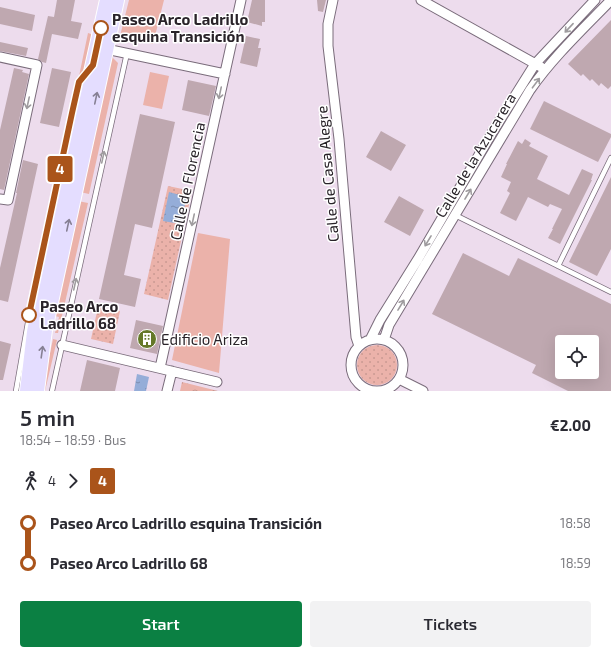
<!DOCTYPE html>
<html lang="en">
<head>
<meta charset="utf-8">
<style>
	body { margin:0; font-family:"Exo 2",sans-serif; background:#f2f2f3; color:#2b2b33; height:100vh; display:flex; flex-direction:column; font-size:15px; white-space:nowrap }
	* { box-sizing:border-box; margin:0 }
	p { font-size:13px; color:#7c7c81 }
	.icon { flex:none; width:22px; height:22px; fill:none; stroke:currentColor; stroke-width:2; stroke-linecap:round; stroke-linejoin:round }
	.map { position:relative; height:391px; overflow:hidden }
	.details { display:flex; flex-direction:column; background:#fff; flex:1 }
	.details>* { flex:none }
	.badge { padding:0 8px; border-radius:3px; font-size:14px; line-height:26px }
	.controls { position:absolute; left:555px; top:335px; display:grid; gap:8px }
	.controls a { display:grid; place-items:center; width:44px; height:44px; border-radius:4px; background:#fff; box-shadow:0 4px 16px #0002; font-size:20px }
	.map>.badge { position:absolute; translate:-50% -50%; box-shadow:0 0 0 2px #fff }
	.legs { display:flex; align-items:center; gap:6px; height:44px; padding:0 20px; font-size:13px }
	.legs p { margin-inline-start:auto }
	.head { display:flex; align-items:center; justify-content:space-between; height:68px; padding:0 20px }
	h1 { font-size:22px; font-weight:600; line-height:30px }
	.action { display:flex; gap:8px; margin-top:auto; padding:8px 20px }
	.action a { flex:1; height:46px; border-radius:4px; background:#0b8043; color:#fff; font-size:16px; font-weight:600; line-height:46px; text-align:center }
	.action a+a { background:#f2f2f3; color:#2b2b33 }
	ul { padding:0 20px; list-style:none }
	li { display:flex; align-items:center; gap:14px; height:40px; font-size:15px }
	li i { display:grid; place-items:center; width:6px; height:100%; margin:0 5px; background:currentColor }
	li i::after { content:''; width:10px; height:10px; margin:-5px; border:3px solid; border-radius:50%; background:#fff }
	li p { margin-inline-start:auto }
	li:first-child i { background:linear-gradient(#0000 50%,currentColor 0) }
	li:last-child i { background:linear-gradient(currentColor 50%,#0000 0) }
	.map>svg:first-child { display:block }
	.grass { fill:url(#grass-dots) }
	.park { fill:url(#park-crowns) }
	.garden { fill:#ebb2aa }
	.water { fill:url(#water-ripples) }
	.building { fill:#bfa8b0; fill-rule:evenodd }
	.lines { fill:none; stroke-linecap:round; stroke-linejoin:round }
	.lane-casing { stroke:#7a6c7b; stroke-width:6 }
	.street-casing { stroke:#7a6c7b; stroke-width:11 }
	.primary-casing { stroke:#fff; stroke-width:16 }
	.lane { stroke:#fff; stroke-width:4.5 }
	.street { stroke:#fff; stroke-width:9 }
	.primary { stroke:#e4ddff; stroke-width:14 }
	.oneway { stroke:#9f9c9f }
	.oneway2 { stroke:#868094 }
	.line-1-casing { stroke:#fff; stroke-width:9 }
	.line-1 { stroke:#aa541a; stroke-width:6 }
	.stop-1-dot { fill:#fff; stroke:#aa541a; stroke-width:2 }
	.labels { text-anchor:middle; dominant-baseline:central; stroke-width:3; stroke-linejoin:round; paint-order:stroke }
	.stop-label { font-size:15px; font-weight:bold; fill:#292329; stroke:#fff; text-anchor:start }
	.street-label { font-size:15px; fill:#292329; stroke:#fff }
	.poi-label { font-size:15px; fill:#292329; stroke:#fff; text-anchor:start }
</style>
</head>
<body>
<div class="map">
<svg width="611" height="391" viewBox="0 0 611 391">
	<defs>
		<pattern id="grass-dots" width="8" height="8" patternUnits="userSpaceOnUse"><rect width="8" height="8" fill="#ebb2aa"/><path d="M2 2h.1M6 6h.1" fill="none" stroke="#ca9992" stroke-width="1.8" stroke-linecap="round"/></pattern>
		<pattern id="park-crowns" width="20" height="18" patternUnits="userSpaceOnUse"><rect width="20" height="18" fill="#ebb2aa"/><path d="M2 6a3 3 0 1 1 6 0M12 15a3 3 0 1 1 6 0" fill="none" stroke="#ca9992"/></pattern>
		<pattern id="water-ripples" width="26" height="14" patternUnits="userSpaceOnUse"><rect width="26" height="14" fill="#95add8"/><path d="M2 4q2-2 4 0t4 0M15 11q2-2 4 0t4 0" fill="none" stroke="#7a8caf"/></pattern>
	</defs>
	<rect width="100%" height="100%" fill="#eddced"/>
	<!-- grass -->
	<path class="grass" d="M168,186l24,5 -24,109 -24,-6z
		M98,307l22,4 -7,33 -22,-5z
		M357 365a20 20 0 1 1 40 0a20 20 0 1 1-40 0Z"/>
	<!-- park -->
	<path class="park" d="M182,382l36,9h-38z"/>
	<!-- garden -->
	<path class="garden" d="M129,0h35l-11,44 -33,-8z
		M88,33l3,1 1,15 -3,14 -11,18z
		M110,55h3v3l5,5 -29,131 -9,-2z
		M150,72l19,4 -7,33 -19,-4z
		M78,201l10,2 -30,130h-3l4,-16 -4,-1z
		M198,233l32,6 -11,134 -47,-13z
		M53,339l4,1 -12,51h-3z"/>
	<!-- water -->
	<path class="water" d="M169,192l18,5 -7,27 -17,-3z
		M137,374l12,3 -3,14h-12z"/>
	<!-- building -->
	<path class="building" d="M57,0h18l-4,21 11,2 -4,16 -26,-5 -6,29 -4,-1 -4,-3 10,-43 6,1z
		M252,0h13v22h-3v4l-15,-4z
		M317,0h9l-3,12 -5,-1z
		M0,7l35,8 -3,16 -32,-7z
		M611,20v66l-3,3 -7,-6 -2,3 -7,-7 -2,2 -7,-7 -2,2 -13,-12z
		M246,36l14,3 -2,9h3l-4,19 -17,-4z
		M0,42l28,6 -2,8 -26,-5z
		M14,68l9,2 -1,2 7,2 -25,116 -4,-1v-59z
		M52,68l19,4 -12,55 -19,-4z
		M188,80l28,6 -7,30 -27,-6z
		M544,101l67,33v3l-13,25 -68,-33z
		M140,114l35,8 -23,106 -17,-4 -11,51 17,4 -6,28 -36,-8z
		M381,131l25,14 -15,26 -25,-14z
		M525,139l6,4 -2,3 19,10 -11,23 32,16 13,-26 11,5 -2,6h1l-32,64 -12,-6 5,-9h-1l10,-20 -12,-5 -2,3 -20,-10 -12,24 -16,-8 10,-20 -3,-2 4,-9 -10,-5 6,-13h-1l12,-23 4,3z
		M23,160l15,4 -30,138 -8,-2v-32l17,-75h-1z
		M611,177v72l-14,27 -28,-14z
		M399,196l25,14 -14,26 -26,-14z
		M463,253l46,23 9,-18 93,46v87h-43l-36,-18 4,-8 -104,-51zM562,342h30v30h-30z
		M136,320l27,6 -6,28 -27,-6z
		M0,341l11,3 -8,36h-3z
		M87,360l33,8 -5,23h-35z"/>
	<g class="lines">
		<defs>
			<path id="lane" d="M455,215l156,77
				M558,266l53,-108
				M373,390v1
				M16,391l17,-97 39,-181 7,-31 7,-8
				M52,391l75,-338"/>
			<path id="street" d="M333,0l-5,24v22l11,93 17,198 3,9
				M421,0l120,67
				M103,51l3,-2 119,25
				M0,57l37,8 -29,135 -8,-1
				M351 365a26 26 0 1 1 52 0a26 26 0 1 1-52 0Z
				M370,340l10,-20 38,-61 75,-128 42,-67 60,-64
				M384,340l5,-15 141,-235c23,-33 53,-61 81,-90
				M62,345l155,37
				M160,368l81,-368
				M399,379l24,12
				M167,391l5,-20"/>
			<path id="primary" d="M27,391l7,-59 5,-26 68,-306
				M37,391l8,-61 72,-330"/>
		</defs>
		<!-- lane casing -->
		<use href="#lane" class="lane-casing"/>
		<!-- street casing -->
		<use href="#street" class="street-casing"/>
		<!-- primary casing -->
		<use href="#primary" class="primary-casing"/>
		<!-- lane -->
		<use href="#lane" class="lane"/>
		<!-- street -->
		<use href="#street" class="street"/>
		<!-- primary -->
		<use href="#primary" class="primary"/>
	</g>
	<!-- one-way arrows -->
	<defs><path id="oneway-shaft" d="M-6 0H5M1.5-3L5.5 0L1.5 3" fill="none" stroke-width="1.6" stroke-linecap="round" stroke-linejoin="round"/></defs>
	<g class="oneway">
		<use href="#oneway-shaft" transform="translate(569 28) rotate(133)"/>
		<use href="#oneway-shaft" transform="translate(536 83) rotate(-53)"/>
		<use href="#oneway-shaft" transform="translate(220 93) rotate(102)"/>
		<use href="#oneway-shaft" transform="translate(28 103) rotate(102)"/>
		<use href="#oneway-shaft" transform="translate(103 157) rotate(-78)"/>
		<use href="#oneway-shaft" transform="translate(468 194) rotate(-59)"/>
		<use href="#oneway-shaft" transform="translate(193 220) rotate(102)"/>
		<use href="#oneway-shaft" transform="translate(428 241) rotate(121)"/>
		<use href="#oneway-shaft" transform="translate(75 284) rotate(-78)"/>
		<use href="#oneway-shaft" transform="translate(401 305) rotate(-59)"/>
	</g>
	<g class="oneway2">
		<use href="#oneway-shaft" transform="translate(96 98) rotate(-78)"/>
		<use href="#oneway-shaft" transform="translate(68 225) rotate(-78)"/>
		<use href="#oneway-shaft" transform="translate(42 352) rotate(-82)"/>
	</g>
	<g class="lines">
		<defs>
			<path id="line-1" d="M29,315l43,-202 7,-31 14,-17 8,-37"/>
		</defs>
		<!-- line-1 casing -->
		<use href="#line-1" class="line-1-casing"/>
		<!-- line-1 -->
		<use href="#line-1" class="line-1"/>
	</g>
	<!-- icons -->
	<defs>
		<symbol id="building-disc" viewBox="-11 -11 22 22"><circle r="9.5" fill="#647828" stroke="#fff"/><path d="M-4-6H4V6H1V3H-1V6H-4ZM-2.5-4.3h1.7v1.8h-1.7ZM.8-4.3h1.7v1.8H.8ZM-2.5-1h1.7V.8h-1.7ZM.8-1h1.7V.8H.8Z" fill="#fff"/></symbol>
	</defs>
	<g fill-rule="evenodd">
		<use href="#building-disc" x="136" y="328" width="22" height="22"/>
	</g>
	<!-- markers -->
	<g class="stop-1-dot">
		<circle cx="101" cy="28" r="7"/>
		<circle cx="29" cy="315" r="7"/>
	</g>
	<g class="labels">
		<!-- stop labels -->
		<g class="stop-label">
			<text x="112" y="19">Paseo Arco Ladrillo<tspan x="112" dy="17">esquina Transición</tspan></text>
			<text x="40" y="306">Paseo Arco<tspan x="40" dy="17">Ladrillo 68</tspan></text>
		</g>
		<!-- street labels -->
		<g class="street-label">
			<text transform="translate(475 155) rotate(-59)">Calle de la Azucarera</text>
			<text transform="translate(327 174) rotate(-95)">Calle de Casa Alegre</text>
			<text transform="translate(187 181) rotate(-78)">Calle de Florencia</text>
		</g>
		<!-- poi labels -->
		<g class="poi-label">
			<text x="161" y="339">Edificio Ariza</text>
		</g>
	</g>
</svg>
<div class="controls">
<a><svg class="icon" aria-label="locate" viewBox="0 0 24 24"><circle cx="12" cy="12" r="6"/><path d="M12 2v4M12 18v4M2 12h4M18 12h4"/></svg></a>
</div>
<b class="badge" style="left:60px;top:169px;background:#aa541a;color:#fff">4</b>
</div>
<section class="details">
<div class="head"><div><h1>5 min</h1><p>18:54 – 18:59 · Bus</p></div><b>€2.00</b></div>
<div class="legs"><svg class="icon" aria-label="walk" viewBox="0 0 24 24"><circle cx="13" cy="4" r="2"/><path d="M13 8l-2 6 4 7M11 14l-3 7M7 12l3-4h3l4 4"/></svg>4<svg class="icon" aria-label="forward" viewBox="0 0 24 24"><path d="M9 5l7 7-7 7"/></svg><b class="badge" style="background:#aa541a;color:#fff">4</b></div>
<ul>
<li><i style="color:#aa541a"></i><b>Paseo Arco Ladrillo esquina Transición</b><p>18:58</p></li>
<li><i style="color:#aa541a"></i><b>Paseo Arco Ladrillo 68</b><p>18:59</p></li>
</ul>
<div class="action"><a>Start</a><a>Tickets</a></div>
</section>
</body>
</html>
